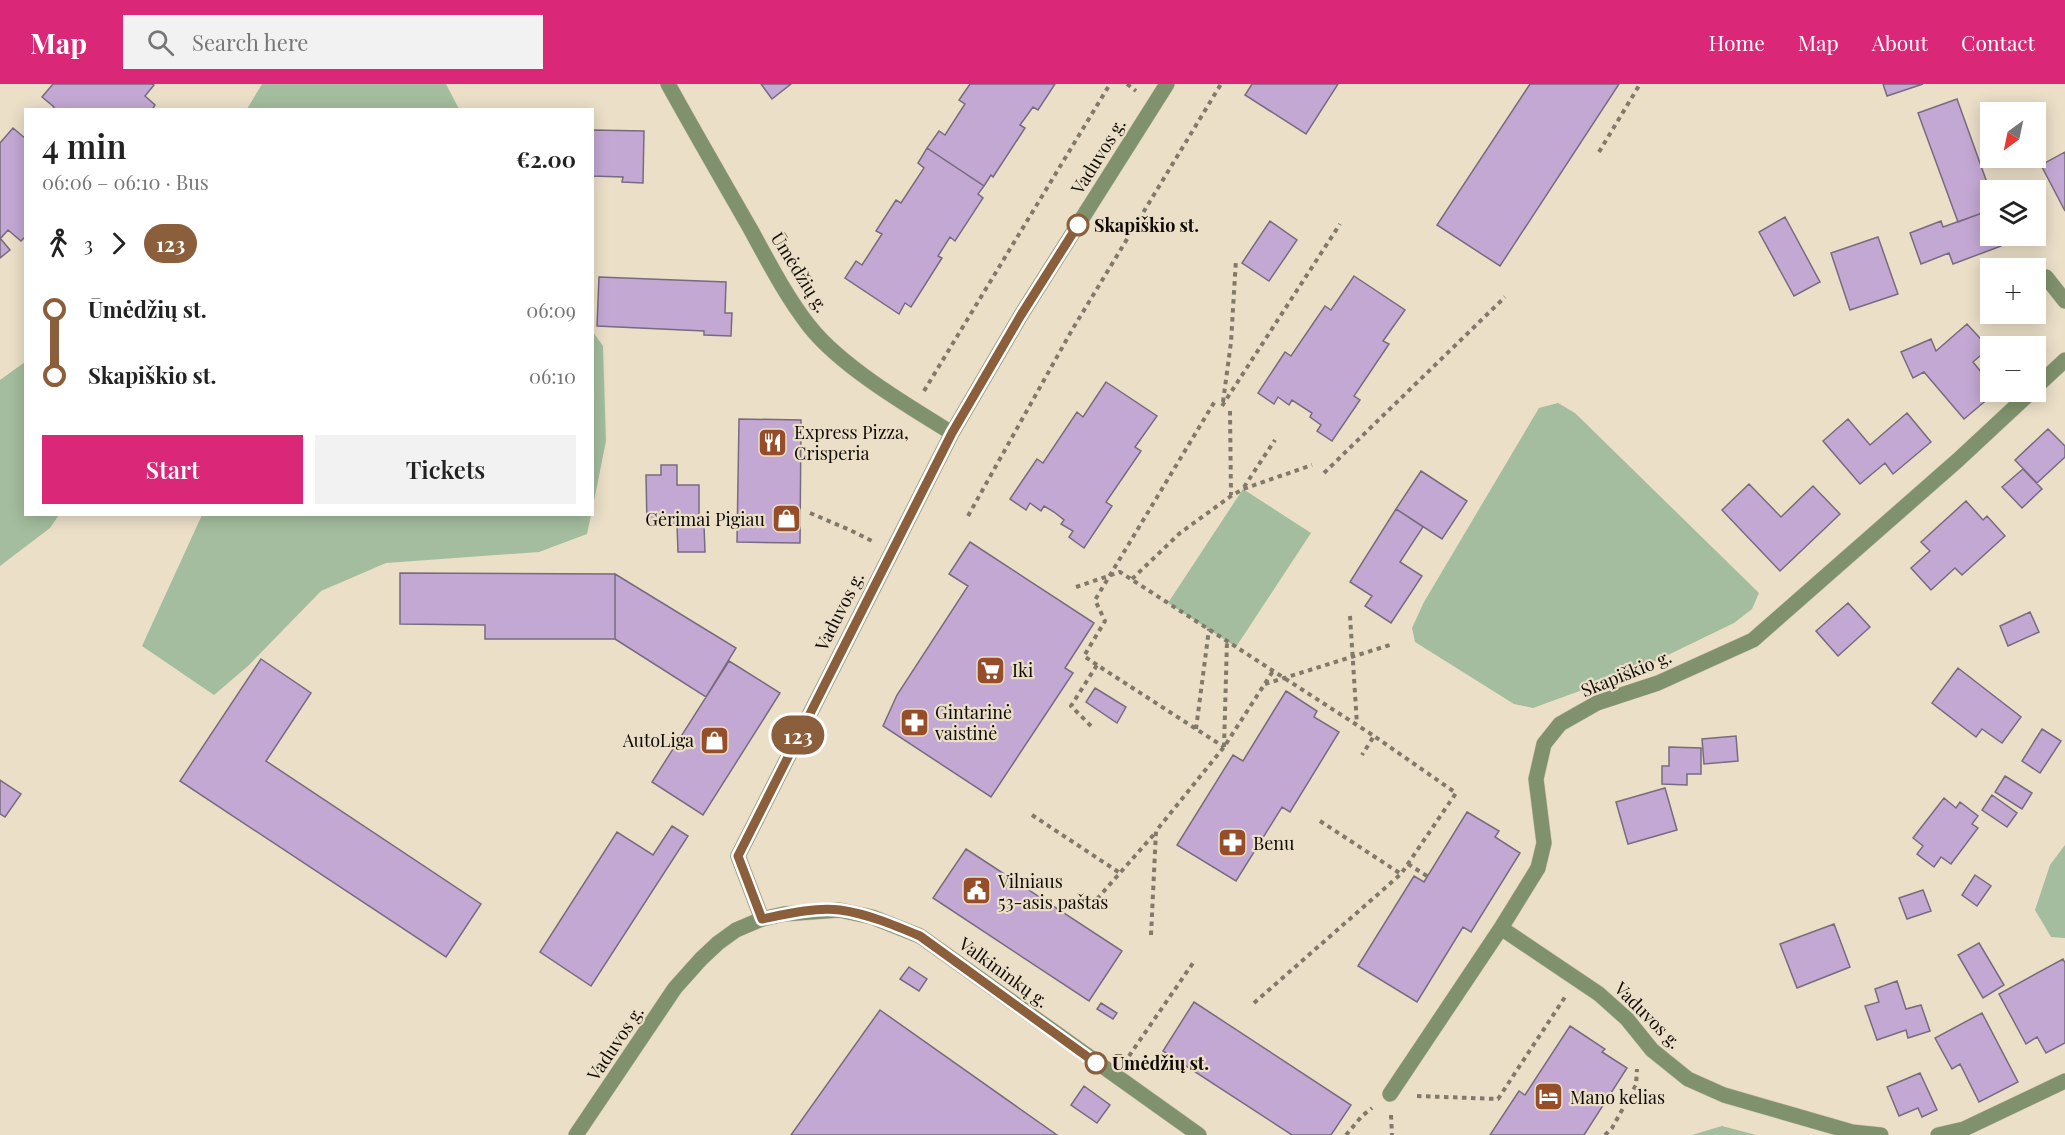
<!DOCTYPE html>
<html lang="en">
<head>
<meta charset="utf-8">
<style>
	body { margin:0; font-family:"Playfair Display",serif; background:#f2f2f2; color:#222; height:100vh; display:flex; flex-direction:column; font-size:22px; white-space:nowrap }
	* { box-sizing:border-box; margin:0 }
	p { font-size:20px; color:#767676 }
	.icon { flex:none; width:33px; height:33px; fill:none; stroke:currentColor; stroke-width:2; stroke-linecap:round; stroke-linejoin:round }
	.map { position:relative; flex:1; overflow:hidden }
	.drawer { position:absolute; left:24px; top:24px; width:570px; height:408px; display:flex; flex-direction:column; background:#fff; border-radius:0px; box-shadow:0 3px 15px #0003 }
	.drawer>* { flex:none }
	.badge { padding:0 12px; border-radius:20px; font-size:21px; line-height:39px }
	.needle { width:39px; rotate:213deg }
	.controls { position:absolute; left:1980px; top:18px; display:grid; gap:12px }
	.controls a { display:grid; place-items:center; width:66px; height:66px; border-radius:0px; background:#fff; box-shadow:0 3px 15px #0003; font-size:30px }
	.map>.badge { position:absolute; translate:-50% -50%; box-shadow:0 0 0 3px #fff }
	.legs { display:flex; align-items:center; gap:9px; height:66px; padding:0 18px; font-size:20px }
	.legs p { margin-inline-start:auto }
	.summary { display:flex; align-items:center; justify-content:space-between; height:102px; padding:0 18px }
	h1 { font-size:33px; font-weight:600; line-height:45px }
	.action { display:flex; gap:12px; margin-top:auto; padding:12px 18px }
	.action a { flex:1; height:69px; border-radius:0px; background:#db2777; color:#fff; font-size:24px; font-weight:600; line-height:69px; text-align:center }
	.action a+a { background:#f2f2f2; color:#222 }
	ul { padding:0 18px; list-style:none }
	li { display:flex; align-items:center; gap:21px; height:66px; font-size:22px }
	li i { display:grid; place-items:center; width:9px; height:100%; margin:0 8px; background:currentColor }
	li i::after { content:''; width:15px; height:15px; margin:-8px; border:4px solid; border-radius:50%; background:#fff }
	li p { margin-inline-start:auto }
	li:first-child i { background:linear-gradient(#0000 50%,currentColor 0) }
	li:last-child i { background:linear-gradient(currentColor 50%,#0000 0) }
	header { display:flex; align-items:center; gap:36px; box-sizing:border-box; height:84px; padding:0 30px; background:#db2777; color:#fff }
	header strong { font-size:28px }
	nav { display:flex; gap:33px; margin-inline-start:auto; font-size:21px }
	.search { width:420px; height:54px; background:#f2f2f2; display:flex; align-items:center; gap:15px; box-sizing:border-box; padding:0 21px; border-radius:0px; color:#767676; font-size:22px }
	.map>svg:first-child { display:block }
	.green { fill:#a4bd9e }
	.building { fill:#c3a8d3; stroke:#786b7f; stroke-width:1.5 }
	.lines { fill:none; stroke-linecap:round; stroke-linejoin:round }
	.minor-casing { stroke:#c8bda9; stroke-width:16 }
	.tertiary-casing { stroke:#c8bda9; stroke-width:16 }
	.path { stroke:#81796a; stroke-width:4; stroke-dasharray:4.5 4.5; stroke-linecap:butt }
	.minor { stroke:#7f926d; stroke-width:15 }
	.tertiary { stroke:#7f926d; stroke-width:15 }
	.line-1-casing { stroke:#fff; stroke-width:14 }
	.line-1 { stroke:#8b5e3c; stroke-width:9 }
	.stop-1-dot { fill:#fff; stroke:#8b5e3c; stroke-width:3 }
	.labels { text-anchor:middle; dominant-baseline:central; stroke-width:4.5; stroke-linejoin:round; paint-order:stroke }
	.street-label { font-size:18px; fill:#0f0b04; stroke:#ebdfc8 }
	.stop-label { font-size:18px; font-weight:bold; fill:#0f0b04; stroke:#ebdfc8; text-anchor:start }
	.poi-label { font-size:18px; fill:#0f0b04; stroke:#ebdfc8; text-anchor:start }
</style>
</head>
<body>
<header>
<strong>Map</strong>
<div class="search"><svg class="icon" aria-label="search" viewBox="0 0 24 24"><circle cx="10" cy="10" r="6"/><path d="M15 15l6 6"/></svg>Search here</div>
<nav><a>Home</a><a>Map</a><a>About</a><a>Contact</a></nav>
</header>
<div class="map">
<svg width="2065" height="1051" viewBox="0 0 2065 1051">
	<rect width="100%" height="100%" fill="#ebdfc8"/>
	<!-- green -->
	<path class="green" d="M262,0h184l13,25h-212z
		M593,248l10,14 3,95 -13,65z
		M25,278l1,152 33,1 -9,13 -50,38v-186z
		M1558,319l17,10 184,180 -7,16 -18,14 -97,47 -104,38 -19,-4 -99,-62 -3,-14 12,-26 115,-194z
		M1243,405l68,44 -75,114 -68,-44z
		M202,431v-1l389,1 -4,19 -48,18 -153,11 -65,28 -73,75 -34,29 -72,-49z
		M2065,761v93l-14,-1 -16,-27 15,-45z
		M1722,1042l34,9h-64z"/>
	<!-- building -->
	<path class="building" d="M53,0h99l2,1 -9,11 10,9 -3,5h-100l2,-3 -12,-10z
		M761,0h30l-19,15z
		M970,0h85l-17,26 -5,-3 -13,18 5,3 -32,49 -2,-2 -7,11 -57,-38 12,-17 6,4 20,-31 -6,-4z
		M1252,0h86l-32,50 -61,-39z
		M1530,0h89l-119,182 -63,-41z
		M1883,0h40l-36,12z
		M1957,15l33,92v19l-32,12 -40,-109z
		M13,44l13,11v97l-5,5 -13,-11 -8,9v-96z
		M592,46l52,1 -1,52 -21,-1 1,-5 -31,-1z
		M927,64l57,38 -6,8 5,4 -28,43 -5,-4 -12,19 4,2 -31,49 -6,-4 -6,11 -54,-36 11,-17 6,4 20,-31 -6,-3 20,-31 5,3 23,-35 -6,-5z
		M2065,68v59l-24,-46z
		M1988,127l2,6v19h7l4,10 -48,18 -4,-11 -28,11 -11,-31 31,-12 2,6z
		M1785,133l35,65 -26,14 -35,-64z
		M1270,137l27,19 -28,41 -27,-18z
		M1878,153l20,57 -48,16 -19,-57z
		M0,154l10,12 -10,8z
		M1354,192l51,34 -22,31 6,3 -35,52 6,4 -28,41 -15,-10 4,-6 -11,-8 2,-4 -20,-13 -3,5 -11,-8 -4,7 -16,-11 27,-41 6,4 34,-50 6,4z
		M599,193l127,5 -1,31h7l-1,23 -27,-1v-4l-107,-5z
		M1967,240l22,24 -16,14 17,21v9h6l-32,27 -40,-47 -11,6 -12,-26 30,-13 5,12z
		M1106,298l51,34 -22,31 6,4 -35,51 6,4 -28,42 -15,-11 4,-6 -12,-7 3,-4 -10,-8 -10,-6 -3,5 -11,-8 -4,7 -16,-11 27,-40 6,4 34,-51 6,5z
		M1907,329l24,29 -38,32 -8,-11 -25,21 -37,-43 25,-22 22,26z
		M739,335l62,1 -1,123 -63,-1z
		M2048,345l17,17v11l-28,26 -22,-23z
		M661,381h16v20h22v39l5,1 1,27h-27l-1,-28 -30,1 -1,-50h15z
		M2023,385l19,20 -20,19 -20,-21z
		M1421,387l46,30 -25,38 -46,-30z
		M1749,400l32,33 32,-31 27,28 -60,57 -58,-61z
		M1966,417l17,19 4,-4 18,20 -43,39 -7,-7 -24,22 -20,-22 19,-17 -9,-9z
		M1396,425l27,18 -23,35 22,14 -31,47 -26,-17 7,-10 -22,-14z
		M970,458l124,81 -29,45 8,5 -82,124 -108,-71 14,-31 71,-109 -19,-12z
		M400,489l215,1v65h-130v-14l-85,-1z
		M615,490l121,74 -30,49 -91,-58z
		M1848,519l22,24 -32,29 -22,-25z
		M2030,528l9,20 -31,14 -8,-20z
		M261,575l50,34 -45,68 215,143 -35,53 -266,-176z
		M729,577l51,32 -77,122 -51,-33z
		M1958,584l63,49 -19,26 -20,-14 -6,8 -44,-34z
		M1095,604l31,19 -9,16 -31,-21z
		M1286,607l31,20 -3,6 25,15 -49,80 -8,-5 -46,74 -59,-36 56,-90 10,6z
		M2042,645l19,12 -21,32 -18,-12z
		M1736,652l2,25 -34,3 -2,-25z
		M1669,663l32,1v26h-14v11l-25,-1v-18h7z
		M2005,692l27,17 -10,16 -27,-17z
		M0,696l21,14 -16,23 -5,-3z
		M1665,704l12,42 -49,14 -12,-42z
		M1992,711l25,18 -10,14 -25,-17z
		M1944,714l12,10 4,-6 18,14 -6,8 6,4 -27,36 -10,-7 -7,10 -17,-13 6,-8 -10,-8z
		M1467,728l32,19 -4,6 25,16 -49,79 -8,-5 -46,75 -59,-36 56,-90 10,6z
		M672,742l16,10 -97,150 -51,-34 77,-120 36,23z
		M966,765l156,102 -33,50 -156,-103z
		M1975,791l16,11 -14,20 -15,-11z
		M1923,806l8,21 -24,8 -8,-21z
		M1834,840l16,43 -53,21 -17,-44z
		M1979,859l25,42 -21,13 -25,-43z
		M2063,875l2,4v80l-19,10 -9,-16 -11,7 -27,-50z
		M909,883l18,12 -8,12 -19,-12z
		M1897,897l9,28 15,-4 9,26 -22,7 -2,-8 -29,10 -12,-34 14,-4 -4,-13z
		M1194,918l157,103 -20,30h-39l-129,-84z
		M1101,919l16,10 -4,6 -16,-10z
		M880,926l177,125h-266z
		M1982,929l36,69 -39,20 -19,-38 -8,5 -17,-31z
		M1570,942l35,23 -3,3 25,16 -43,67h-94l29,-44 6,4z
		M1920,989l17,37 -15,7 -4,-9 -19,8 -12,-29z
		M1084,1002l26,19 -13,18 -26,-18z"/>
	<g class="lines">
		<defs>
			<path id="minor" d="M668,0c27,49 55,97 83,146 18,33 36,68 59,97 32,40 98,79 142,106
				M2046,193l19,24
				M2036,303l29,-27
				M762,835l-24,-63 214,-423 69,-118 146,-231
				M1501,844l98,66 28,25 25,31 36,29 36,16 128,37 29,3
				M1390,1010l111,-166 37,-60 6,-25 -8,-64 8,-35 16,-20 37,-21 61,-20 95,-43 205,-180 73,-68
				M1938,1051l26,-6 101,-48"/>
			<path id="tertiary" d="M576,1051l99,-147 26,-29 17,-16 18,-13 26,-11 22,-5 55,-4 33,7 48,19 279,199"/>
		</defs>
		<!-- minor casing -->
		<use href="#minor" class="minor-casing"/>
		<!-- tertiary casing -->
		<use href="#tertiary" class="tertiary-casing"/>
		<!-- path -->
		<path class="path" d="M1127,0l9,7
			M1599,68l41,-68
			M924,307l186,-307
			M1223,318l8,-60 5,-83
			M1222,322l118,-182
			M1230,327l1,84
			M1324,389l181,-176
			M1244,403l31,-47
			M810,429l40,17 22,11
			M968,432l104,-186 149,-246
			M1132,495l48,-46 51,-37 12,-7 69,-24
			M1076,503l44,-15 254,164 -12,19
			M1350,532l7,108
			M1097,581l-13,-9 21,-35 -10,-21 120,-199
			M1265,600l128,-40
			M1091,642l-20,-20 26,-41 127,82
			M1196,645l13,-100
			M1224,663l3,-106
			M1032,731l88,58
			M1320,737l81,53
			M1408,780l19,12
			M1097,815l59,-67
			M1151,851l5,-104 68,-84 49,-76
			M1254,919l147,-129 55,-81 -82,-57
			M1129,972l64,-93
			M1417,1012l81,3 67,-102
			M1391,1031l1,20
			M1346,1051l16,-19 10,-8
			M1605,1051l7,-7 24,-43 1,-16"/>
		<!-- minor -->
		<use href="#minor" class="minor"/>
		<!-- tertiary -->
		<use href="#tertiary" class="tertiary"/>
	</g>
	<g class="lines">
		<defs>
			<path id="line-1" d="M1078,141l-57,90 -69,118 -214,423 24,63c24,-5 53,-12 78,-9 28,4 54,15 80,26l176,127"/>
		</defs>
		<!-- line-1 casing -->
		<use href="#line-1" class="line-1-casing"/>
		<!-- line-1 -->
		<use href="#line-1" class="line-1"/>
	</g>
	<!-- icons -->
	<defs>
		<symbol id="restaurant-square" viewBox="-11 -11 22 22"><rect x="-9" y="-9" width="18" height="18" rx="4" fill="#954e29" stroke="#ebdfc8"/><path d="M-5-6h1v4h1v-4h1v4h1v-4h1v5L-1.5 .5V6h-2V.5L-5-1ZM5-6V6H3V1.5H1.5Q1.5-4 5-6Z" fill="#fff"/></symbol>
		<symbol id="shop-square" viewBox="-11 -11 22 22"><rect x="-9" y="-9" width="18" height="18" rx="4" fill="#954e29" stroke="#ebdfc8"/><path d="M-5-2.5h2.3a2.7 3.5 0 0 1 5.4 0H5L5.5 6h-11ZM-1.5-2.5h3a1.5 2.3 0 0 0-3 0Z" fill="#fff"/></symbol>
		<symbol id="supermarket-square" viewBox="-11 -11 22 22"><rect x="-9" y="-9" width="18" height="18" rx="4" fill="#954e29" stroke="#ebdfc8"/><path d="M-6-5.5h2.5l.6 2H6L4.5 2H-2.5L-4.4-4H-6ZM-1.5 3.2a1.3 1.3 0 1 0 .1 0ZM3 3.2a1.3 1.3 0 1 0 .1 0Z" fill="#fff"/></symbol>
		<symbol id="pharmacy-square" viewBox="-11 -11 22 22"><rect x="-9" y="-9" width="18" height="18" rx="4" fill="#954e29" stroke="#ebdfc8"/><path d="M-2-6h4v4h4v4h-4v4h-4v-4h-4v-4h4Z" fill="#fff"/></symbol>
		<symbol id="civic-square" viewBox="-11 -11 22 22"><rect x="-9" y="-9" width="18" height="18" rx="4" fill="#954e29" stroke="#ebdfc8"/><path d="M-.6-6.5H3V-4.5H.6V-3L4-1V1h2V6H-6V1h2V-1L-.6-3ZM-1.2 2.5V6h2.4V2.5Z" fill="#fff"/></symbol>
		<symbol id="hotel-square" viewBox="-11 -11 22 22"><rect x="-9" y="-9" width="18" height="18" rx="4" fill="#954e29" stroke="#ebdfc8"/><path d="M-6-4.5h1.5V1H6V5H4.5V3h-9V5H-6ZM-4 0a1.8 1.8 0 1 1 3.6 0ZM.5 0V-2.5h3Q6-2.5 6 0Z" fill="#fff"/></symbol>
	</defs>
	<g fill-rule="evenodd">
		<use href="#restaurant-square" x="756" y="342" width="33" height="33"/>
		<use href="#shop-square" x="770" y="418" width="33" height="33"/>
		<use href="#supermarket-square" x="974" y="570" width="33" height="33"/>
		<use href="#pharmacy-square" x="898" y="622" width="33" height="33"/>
		<use href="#shop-square" x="698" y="640" width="33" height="33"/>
		<use href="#pharmacy-square" x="1216" y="742" width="33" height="33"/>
		<use href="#civic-square" x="960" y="790" width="33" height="33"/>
		<use href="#hotel-square" x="1532" y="996" width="33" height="33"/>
	</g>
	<!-- markers -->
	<g class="stop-1-dot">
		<circle cx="1078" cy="141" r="10"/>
		<circle cx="1096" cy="979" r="10"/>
	</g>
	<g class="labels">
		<!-- street labels -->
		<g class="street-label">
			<text transform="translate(1098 72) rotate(-58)">Vaduvos g.</text>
			<text transform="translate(800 188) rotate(58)">Ūmėdžių g.</text>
			<text transform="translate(839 527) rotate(-63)">Vaduvos g.</text>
			<text transform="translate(1626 589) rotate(-22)">Skapiškio g.</text>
			<text transform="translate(1004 888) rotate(36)">Valkininkų g.</text>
			<text transform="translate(1648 931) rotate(45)">Vaduvos g.</text>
			<text transform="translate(615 959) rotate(-56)">Vaduvos g.</text>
		</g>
		<!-- stop labels -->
		<g class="stop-label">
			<text x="1094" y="141">Skapiškio st.</text>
			<text x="1112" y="979">Ūmėdžių st.</text>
		</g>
		<!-- poi labels -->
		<g class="poi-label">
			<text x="794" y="348">Express Pizza,<tspan x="794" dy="21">Crisperia</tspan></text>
			<text x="765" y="435" text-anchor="end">Gėrimai Pigiau</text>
			<text x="1012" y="586">Iki</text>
			<text x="935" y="628">Gintarinė<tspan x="935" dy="21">vaistinė</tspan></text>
			<text x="694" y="656" text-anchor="end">AutoLiga</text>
			<text x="1253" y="759">Benu</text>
			<text x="998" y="797">Vilniaus<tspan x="998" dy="21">53-asis paštas</tspan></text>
			<text x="1570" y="1013">Mano kelias</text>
		</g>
	</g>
</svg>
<div class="controls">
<a><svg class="needle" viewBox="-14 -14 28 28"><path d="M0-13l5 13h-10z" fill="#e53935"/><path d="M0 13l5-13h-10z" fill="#767676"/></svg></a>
<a><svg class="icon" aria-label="layers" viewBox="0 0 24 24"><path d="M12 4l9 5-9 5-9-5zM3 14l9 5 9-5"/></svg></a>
<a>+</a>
<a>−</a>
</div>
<b class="badge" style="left:798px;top:651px;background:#8b5e3c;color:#fff">123</b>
<section class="drawer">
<div class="summary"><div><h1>4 min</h1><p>06:06 – 06:10 · Bus</p></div><b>€2.00</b></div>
<div class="legs"><svg class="icon" aria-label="walk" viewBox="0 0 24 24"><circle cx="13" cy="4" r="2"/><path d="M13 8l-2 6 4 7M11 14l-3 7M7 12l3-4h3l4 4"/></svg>3<svg class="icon" aria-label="forward" viewBox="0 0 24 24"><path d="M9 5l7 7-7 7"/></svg><b class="badge" style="background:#8b5e3c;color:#fff">123</b></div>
<ul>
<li><i style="color:#8b5e3c"></i><b>Ūmėdžių st.</b><p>06:09</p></li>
<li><i style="color:#8b5e3c"></i><b>Skapiškio st.</b><p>06:10</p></li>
</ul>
<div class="action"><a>Start</a><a>Tickets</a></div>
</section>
</div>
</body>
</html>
